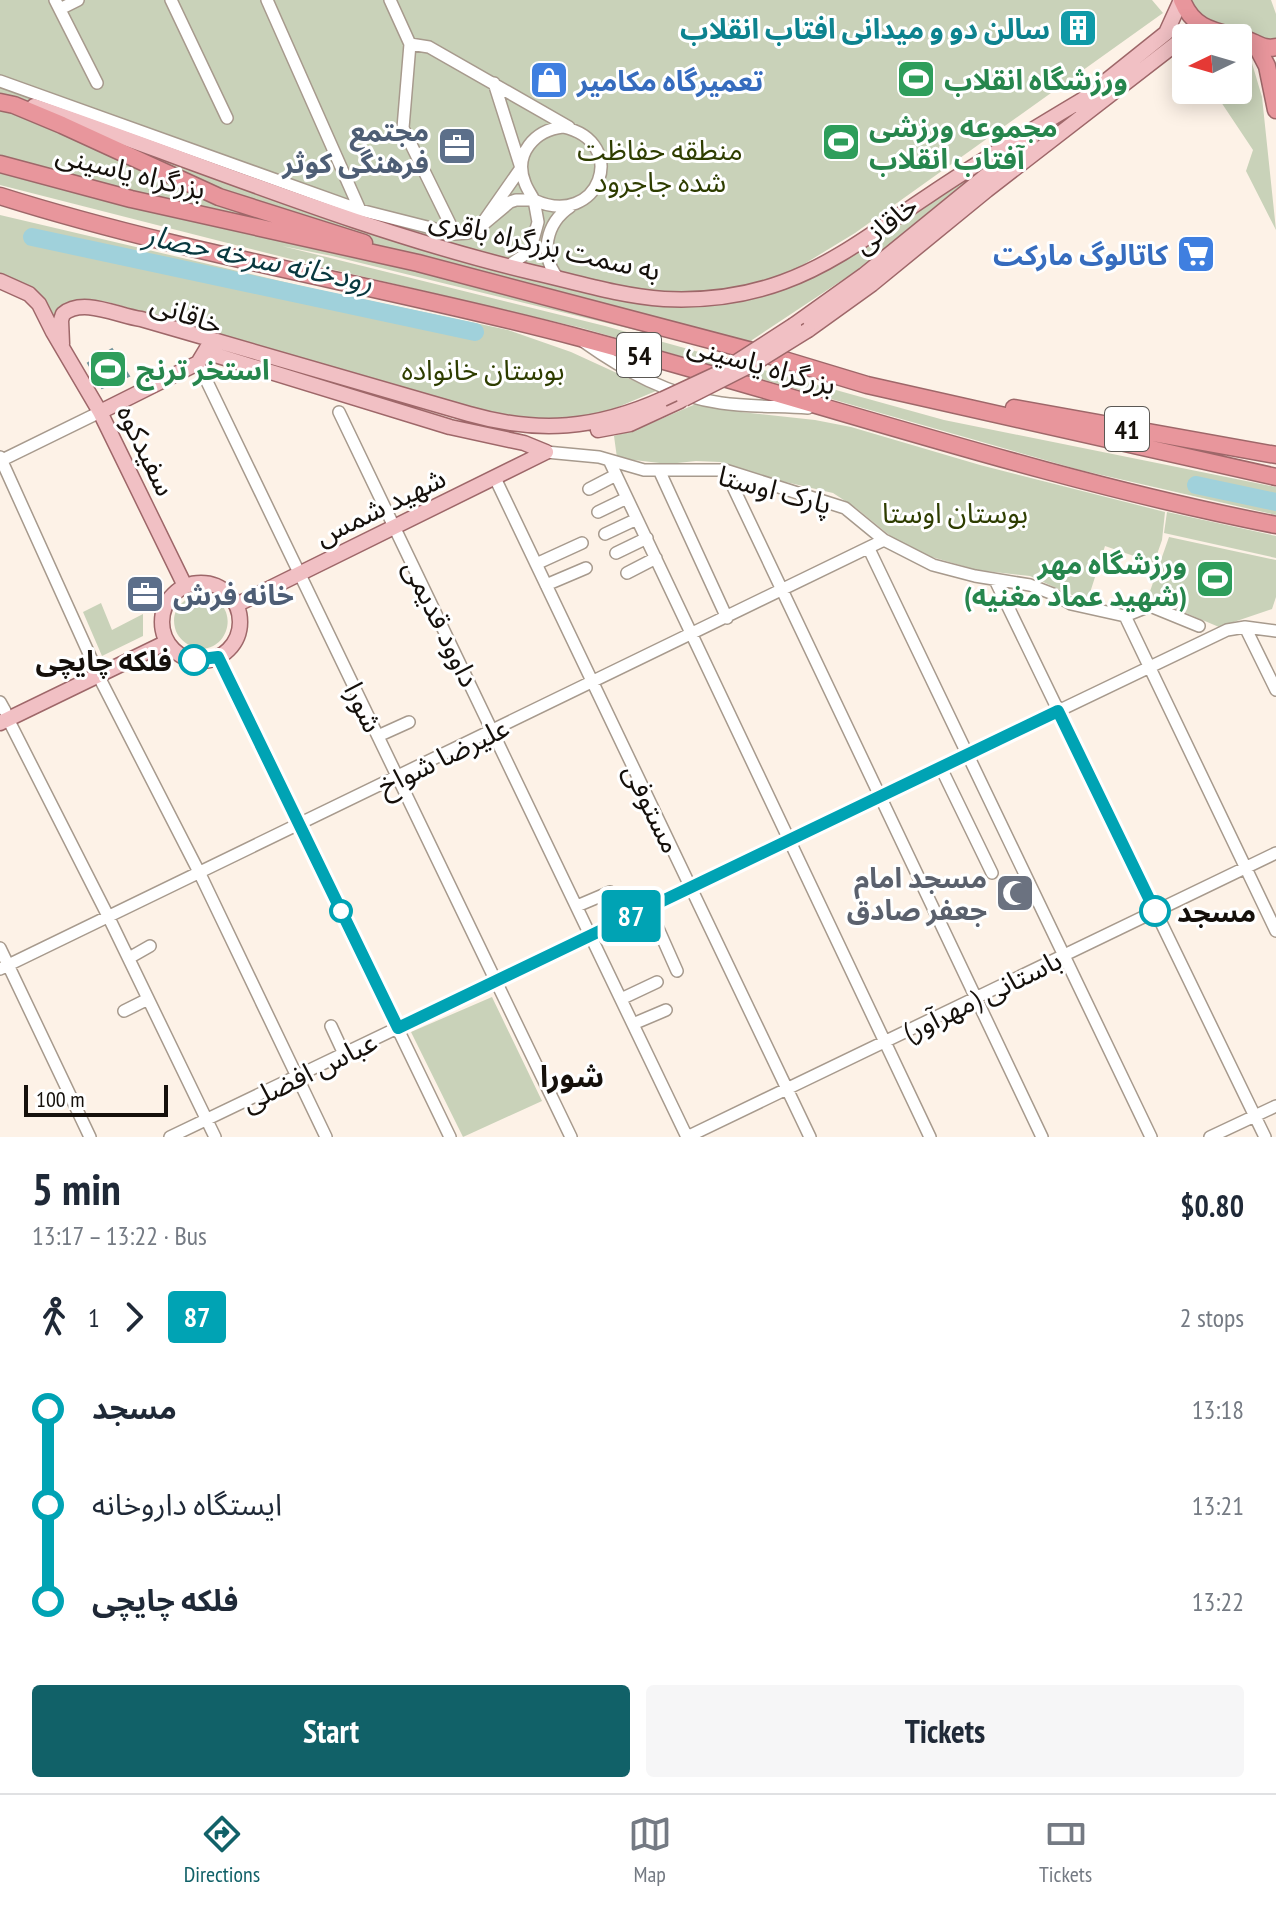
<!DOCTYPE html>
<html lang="en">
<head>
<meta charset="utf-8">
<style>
	body { margin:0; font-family:"PT Sans Narrow","Noto Sans Arabic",sans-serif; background:#f6f6f7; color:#1f2937; height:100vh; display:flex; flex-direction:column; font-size:30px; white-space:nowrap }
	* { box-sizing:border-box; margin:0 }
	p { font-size:26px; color:#747a83 }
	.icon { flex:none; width:44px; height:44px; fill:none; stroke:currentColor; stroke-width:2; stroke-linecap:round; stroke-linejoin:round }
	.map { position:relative; height:1137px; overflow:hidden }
	.details { display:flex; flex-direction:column; background:#fff; flex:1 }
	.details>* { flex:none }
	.badge { padding:0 16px; border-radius:6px; font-size:28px; line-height:52px }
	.needle { width:52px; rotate:265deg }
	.controls { position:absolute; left:1172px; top:24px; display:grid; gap:16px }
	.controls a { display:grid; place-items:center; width:80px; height:80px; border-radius:8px; background:#fff; box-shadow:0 4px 20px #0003; font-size:40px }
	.scale { position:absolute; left:24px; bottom:20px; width:144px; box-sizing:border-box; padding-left:8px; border:4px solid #15100b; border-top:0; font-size:22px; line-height:28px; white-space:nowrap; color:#15100b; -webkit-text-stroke:6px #fff; paint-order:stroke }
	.map>.badge { position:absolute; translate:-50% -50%; box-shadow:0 0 0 4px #fff }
	.legs { display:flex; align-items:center; gap:12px; height:88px; padding:0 32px; font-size:26px }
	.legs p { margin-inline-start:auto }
	.headline { display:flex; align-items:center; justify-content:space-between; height:136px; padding:0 32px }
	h1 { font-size:44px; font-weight:700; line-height:60px }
	.button { display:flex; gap:16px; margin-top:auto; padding:16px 32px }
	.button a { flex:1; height:92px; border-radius:8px; background:#116168; color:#fff; font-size:32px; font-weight:700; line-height:92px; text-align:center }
	.button a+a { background:#f6f6f7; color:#1f2937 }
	ul { padding:0 32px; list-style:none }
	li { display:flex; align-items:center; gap:28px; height:96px; font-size:30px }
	li i { display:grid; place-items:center; width:12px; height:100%; margin:0 10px; background:currentColor }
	li i::after { content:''; width:20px; height:20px; margin:-10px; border:6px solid; border-radius:50%; background:#fff }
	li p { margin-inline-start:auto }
	li:first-child i { background:linear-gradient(#0000 50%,currentColor 0) }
	li:last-child i { background:linear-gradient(currentColor 50%,#0000 0) }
	.tabs { display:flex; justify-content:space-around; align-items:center; height:112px; border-top:2px solid #e0e1e3; background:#fff; font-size:22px; color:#747a83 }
	.tabs a { display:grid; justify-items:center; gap:4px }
	.tabs .current { color:#116168 }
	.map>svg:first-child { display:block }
	.green { fill:#c9d2b9 }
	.water { fill:#a0d1db; stroke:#76979d; stroke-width:2 }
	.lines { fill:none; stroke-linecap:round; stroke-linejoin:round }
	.river { stroke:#a0d1db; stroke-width:18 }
	.minor-casing { stroke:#a79a8d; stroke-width:14 }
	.major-casing { stroke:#9e6769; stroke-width:17 }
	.highway-casing { stroke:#9e6769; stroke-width:19 }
	.minor { stroke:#fff; stroke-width:11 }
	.major { stroke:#f1c0c4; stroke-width:14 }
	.highway { stroke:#e8969c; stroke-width:16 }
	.major-bridge-casing { stroke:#9e6769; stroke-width:17; stroke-linecap:butt }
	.major-bridge { stroke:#f1c0c4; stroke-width:14 }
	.line-1-casing { stroke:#fff; stroke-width:18 }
	.line-1 { stroke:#00a3b4; stroke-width:12 }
	.stop-1-dot { fill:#fff; stroke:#00a3b4; stroke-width:4 }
	.labels { text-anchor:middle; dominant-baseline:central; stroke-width:6; stroke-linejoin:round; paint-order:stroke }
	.shield { fill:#fff; stroke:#5b5854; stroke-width:2 }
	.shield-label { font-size:26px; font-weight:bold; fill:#15100b }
	.culture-label { font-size:28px; font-weight:bold; fill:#0d838f; stroke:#fff; text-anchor:end }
	.leisure-label { font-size:28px; font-weight:bold; fill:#27864d; stroke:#fff; text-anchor:start }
	.shop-label { font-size:28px; font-weight:bold; fill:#366cbe; stroke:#fff; text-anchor:start }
	.service-label { font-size:28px; font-weight:bold; fill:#4e5e75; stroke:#fff; text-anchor:end }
	.park-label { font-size:28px; fill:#2e3d00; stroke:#fff }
	.street-label { font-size:28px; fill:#15100b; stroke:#fff }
	.stop-label { font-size:28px; font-weight:bold; fill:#15100b; stroke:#fff; text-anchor:end }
	.worship-label { font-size:28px; font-weight:bold; fill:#5b616d; stroke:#fff; text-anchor:end }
	.water-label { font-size:30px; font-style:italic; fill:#08383f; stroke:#fff }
	.neighbourhood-label { font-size:30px; font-weight:bold; fill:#15100b; stroke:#fff }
</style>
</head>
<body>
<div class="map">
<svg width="1276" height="1137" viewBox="0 0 1276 1137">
	<rect width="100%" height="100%" fill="#fdf2e7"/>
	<!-- green -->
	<path class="green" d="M0,0h1152l11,13 -308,220 -64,39 -9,15 246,-152 -86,66 -80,66 -110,73 -10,16 -410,-100 -50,-10 323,80 339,94 332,67v28l-196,-45 -498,-142 -260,-61 -322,-82z
		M1189,0h82l5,14v29l-70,-20z
		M1238,52l11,1 13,44 14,133 -30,-59 7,-21 -40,-60h25z
		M0,215l310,73 198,42 63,22 85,39 -64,27 -48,5 -47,-8 -389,-113c-20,-3 -36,-5 -52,10l-1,10 -55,-48z
		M698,403l43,9 74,8 36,7 129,38 185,47 -3,28 -8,23 -49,-17 -18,56 -57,-26 -53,-6 -59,-17 -19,-10 -43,-35 -23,-15 -78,-18 -35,-13 -24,-1 -28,3 -51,-6 -3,-22 33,-11z
		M1167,512l109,24v22l-112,-25z
		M1169,537l107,23v37l-4,12 -53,18 -71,-30z
		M202,594c45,10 24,67 -11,52 -8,-4 -14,-10 -16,-18 -5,-19 10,-32 27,-34z
		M101,603l11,27 31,-16v22l-41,20 -19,-44z
		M492,997l50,104 -79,36 -52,-105z"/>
	<!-- water -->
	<path class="water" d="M112,349l17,27 -27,12 -14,-25z"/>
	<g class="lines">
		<!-- river -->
		<path class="river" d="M32,237l443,95
			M1196,485l80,17"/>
		<defs>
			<path id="minor" d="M55,0l42,83
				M171,0l56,118
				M267,0l93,210
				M390,0l20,44 -7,84 52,106
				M60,9l18,-9
				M410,44l19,3 140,80
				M0,81l360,129 95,24 13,-1 11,-5
				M494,83l27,85 -42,60 31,-26 6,-2h18l4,22 -8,29 -22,15
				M563,127c68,15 36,103 -29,73 -3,-6 -7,-11 -9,-17 -12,-29 10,-53 38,-56z
				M558,278c-19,-23 -12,-55 12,-71
				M584,342c41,29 86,54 137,61 28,4 58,3 87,5
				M198,363l373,774
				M339,412l348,725 589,-284
				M546,452l53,5 45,13h81l120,38 39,32 49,25 42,11 55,9 23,9 18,10 54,12
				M0,457l95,210
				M609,460l321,677
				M0,461l100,-49
				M659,470l68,148
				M725,470l317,667
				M495,478l315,659
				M589,489l27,-14
				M598,512l29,-14
				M605,534l32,-15
				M869,549l282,588
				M616,553l31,-15
				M536,564l46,-21
				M627,573l29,-15
				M995,580l270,557
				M546,585l40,-17
				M1125,616l151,315
				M1125,616l25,-10 49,20
				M1245,627l31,63
				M218,657l232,480
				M98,675l102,199 126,263
				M0,702l5,9
				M8,719l101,199 106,219
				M378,736l31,-14
				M941,768l51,105
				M577,906l33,-14
				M649,908l28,63
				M0,948l90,189
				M129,958l21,-12
				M0,969l884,-429
				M621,999l36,-17
				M124,1011l24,-12
				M633,1024l33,-14
				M331,1026l13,28
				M170,1137l1057,-507 18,-3 31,4
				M1210,1137l66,-31"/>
			<path id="major" d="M1076,105l90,-72 15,-33
				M34,106c164,56 324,124 493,165 45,10 91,25 137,28 40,2 81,-3 119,-17 53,-19 98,-55 145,-86 50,-34 102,-65 154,-96
				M0,281l29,13 10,10 14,28 47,80 85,174
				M794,325l70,-50 167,-136
				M808,330l64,-46 115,-94 190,-147 9,-3
				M62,344l-1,-24 2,-6c20,-17 55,2 78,5l328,95c70,20 127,15 194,-15
				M207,348l5,6 238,73 74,16 22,9
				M100,412l98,-49 9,-15
				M598,430l32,-6 50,-23
				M162 622a39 39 0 1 1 78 0a39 39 0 1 1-78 0Z
				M236,605l310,-153
				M0,723l167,-81"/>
			<path id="highway" d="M1182,0c12,31 35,31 63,39 12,4 19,11 31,8
				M1255,43l12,23 9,44
				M0,102l14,3 48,20 157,72 145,46
				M0,164l131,35 287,64 353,93 96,29 409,92
				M0,196c187,59 383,90 573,140 235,62 464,142 703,189
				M1014,408l262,47"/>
		</defs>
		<!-- minor casing -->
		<use href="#minor" class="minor-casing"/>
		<!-- major casing -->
		<use href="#major" class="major-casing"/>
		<!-- highway casing -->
		<use href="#highway" class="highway-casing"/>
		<!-- minor -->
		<use href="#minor" class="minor"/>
		<!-- major -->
		<use href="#major" class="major"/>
		<!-- highway -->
		<use href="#highway" class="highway"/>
		<defs>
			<path id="major-bridge" d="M663,399l58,-27 73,-47
				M684,399l69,-35 55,-34"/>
		</defs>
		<!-- major-bridge casing -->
		<use href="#major-bridge" class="major-bridge-casing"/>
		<!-- major-bridge -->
		<use href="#major-bridge" class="major-bridge"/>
	</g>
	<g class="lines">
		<defs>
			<path id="line-1" d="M194,660l24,-3 180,371 660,-317 97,200"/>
		</defs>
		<!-- line-1 casing -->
		<use href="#line-1" class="line-1-casing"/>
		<!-- line-1 -->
		<use href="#line-1" class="line-1"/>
	</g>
	<!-- icons -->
	<defs>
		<symbol id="building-square" viewBox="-11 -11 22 22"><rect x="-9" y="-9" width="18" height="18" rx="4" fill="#0f9aa8" stroke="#fff"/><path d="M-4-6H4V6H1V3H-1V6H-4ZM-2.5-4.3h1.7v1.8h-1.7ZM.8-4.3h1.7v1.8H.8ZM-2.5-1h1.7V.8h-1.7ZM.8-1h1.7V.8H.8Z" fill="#fff"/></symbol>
		<symbol id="stadium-square" viewBox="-11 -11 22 22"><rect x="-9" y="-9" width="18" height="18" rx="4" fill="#2e9e5b" stroke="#fff"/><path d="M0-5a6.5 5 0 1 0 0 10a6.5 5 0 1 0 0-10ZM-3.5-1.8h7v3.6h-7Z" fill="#fff"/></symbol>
		<symbol id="shop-square" viewBox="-11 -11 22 22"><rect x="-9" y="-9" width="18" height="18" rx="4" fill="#3f7fe0" stroke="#fff"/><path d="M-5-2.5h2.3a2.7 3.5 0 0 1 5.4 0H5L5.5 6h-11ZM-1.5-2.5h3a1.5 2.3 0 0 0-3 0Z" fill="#fff"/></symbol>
		<symbol id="office-square" viewBox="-11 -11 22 22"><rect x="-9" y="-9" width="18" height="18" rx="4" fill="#5c6f8a" stroke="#fff"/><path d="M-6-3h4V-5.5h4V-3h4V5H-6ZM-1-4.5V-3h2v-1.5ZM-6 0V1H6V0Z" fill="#fff"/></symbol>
		<symbol id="supermarket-square" viewBox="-11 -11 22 22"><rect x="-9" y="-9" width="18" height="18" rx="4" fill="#3f7fe0" stroke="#fff"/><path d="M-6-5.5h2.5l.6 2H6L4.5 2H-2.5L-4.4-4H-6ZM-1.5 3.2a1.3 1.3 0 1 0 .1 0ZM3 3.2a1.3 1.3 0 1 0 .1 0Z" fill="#fff"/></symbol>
		<symbol id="mosque-square" viewBox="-11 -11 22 22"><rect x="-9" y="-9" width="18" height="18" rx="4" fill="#6b7280" stroke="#fff"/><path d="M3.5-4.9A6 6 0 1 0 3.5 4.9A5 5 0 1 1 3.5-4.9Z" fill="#fff"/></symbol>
	</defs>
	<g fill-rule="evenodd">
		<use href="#building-square" x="1056" y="6" width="44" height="44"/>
		<use href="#stadium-square" x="894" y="57" width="44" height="44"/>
		<use href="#shop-square" x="527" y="58" width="44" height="44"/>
		<use href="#stadium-square" x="819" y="120" width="44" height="44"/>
		<use href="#office-square" x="435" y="124" width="44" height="44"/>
		<use href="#supermarket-square" x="1174" y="232" width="44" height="44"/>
		<use href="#stadium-square" x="86" y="347" width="44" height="44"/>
		<use href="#stadium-square" x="1193" y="557" width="44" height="44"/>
		<use href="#office-square" x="123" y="572" width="44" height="44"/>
		<use href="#mosque-square" x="993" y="871" width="44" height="44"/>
	</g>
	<!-- markers -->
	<g class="stop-1-dot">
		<circle cx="194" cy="660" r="14"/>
		<circle cx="341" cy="911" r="10"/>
		<circle cx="1155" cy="911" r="14"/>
	</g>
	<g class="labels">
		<!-- shield labels -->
		<g class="shield">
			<rect x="617" y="333" width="44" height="44" rx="6"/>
			<rect x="1105" y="407" width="44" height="44" rx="6"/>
		</g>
		<g class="shield-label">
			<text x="639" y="355">54</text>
			<text x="1127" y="429">41</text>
		</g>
		<!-- culture labels -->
		<g class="culture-label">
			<text x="1050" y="28">سالن دو و میدانی افتاب انقلاب</text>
		</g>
		<!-- leisure labels -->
		<g class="leisure-label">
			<text x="944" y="79">ورزشگاه انقلاب</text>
			<text x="869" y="126">مجموعه ورزشی<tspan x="869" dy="32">آفتاب انقلاب</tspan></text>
			<text x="136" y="369">استخر ترنج</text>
			<text x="1187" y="563" text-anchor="end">ورزشگاه مهر<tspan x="1187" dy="32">(شهید عماد مغنیه)</tspan></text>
		</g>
		<!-- shop labels -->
		<g class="shop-label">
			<text x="577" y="80">تعمیرگاه مکامیر</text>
			<text x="1168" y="254" text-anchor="end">کاتالوگ مارکت</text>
		</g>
		<!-- service labels -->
		<g class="service-label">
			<text x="429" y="130">مجتمع<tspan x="429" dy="32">فرهنگی کوثر</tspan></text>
			<text x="173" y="594" text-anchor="start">خانه فرش</text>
		</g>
		<!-- park labels -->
		<g class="park-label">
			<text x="660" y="149">منطقه حفاظت<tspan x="660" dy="32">شده جاجرود</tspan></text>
			<text x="483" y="369">بوستان خانواده</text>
			<text x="955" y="512">بوستان اوستا</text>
		</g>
		<!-- street labels -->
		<g class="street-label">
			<text transform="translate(131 171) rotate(14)">بزرگراه یاسینی</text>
			<text transform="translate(885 224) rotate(-39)">خاقانی</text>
			<text transform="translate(545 244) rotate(13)">به سمت بزرگراه باقری</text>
			<text transform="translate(187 313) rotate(19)">خاقانی</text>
			<text transform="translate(762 364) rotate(16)">بزرگراه یاسینی</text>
			<text transform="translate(147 450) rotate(64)">سفیدکوه</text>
			<text transform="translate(775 489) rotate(15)">پارک اوستا</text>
			<text transform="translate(380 506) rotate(-26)">شهید شمس</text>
			<text transform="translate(442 623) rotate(64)">داوود قدیمی</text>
			<text transform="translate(364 707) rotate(64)">شورا</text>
			<text transform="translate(443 756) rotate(-26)">علیرضا شواخ</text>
			<text transform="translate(653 808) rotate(64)">مستوفی</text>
			<text transform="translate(982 995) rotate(-26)">باستانی (مهرآور)</text>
			<text transform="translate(309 1071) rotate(-26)">عباس افضلی</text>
		</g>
		<!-- stop labels -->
		<g class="stop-label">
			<text x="172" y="660">فلکه چایچی</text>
			<text x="1177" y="911" text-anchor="start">مسجد</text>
		</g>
		<!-- worship labels -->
		<g class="worship-label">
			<text x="987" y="877">مسجد امام<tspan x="987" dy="32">جعفر صادق</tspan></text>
		</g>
		<!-- water labels -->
		<g class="water-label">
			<text transform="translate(259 257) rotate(12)">رودخانه سرخه حصار</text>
		</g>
		<!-- neighbourhood labels -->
		<g class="neighbourhood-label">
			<text x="572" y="1075">شورا</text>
		</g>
	</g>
</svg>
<div class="controls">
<a><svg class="needle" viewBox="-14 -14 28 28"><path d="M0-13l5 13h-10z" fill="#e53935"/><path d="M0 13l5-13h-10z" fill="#747a83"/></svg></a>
</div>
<div class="scale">100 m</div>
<b class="badge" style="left:631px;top:916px;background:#00a3b4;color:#fff">87</b>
</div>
<section class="details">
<div class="headline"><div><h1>5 min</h1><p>13:17 – 13:22 · Bus</p></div><b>$0.80</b></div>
<div class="legs"><svg class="icon" aria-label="walk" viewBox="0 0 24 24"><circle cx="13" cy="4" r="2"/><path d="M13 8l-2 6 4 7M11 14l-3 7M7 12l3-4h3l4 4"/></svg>1<svg class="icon" aria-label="forward" viewBox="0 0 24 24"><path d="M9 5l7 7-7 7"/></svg><b class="badge" style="background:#00a3b4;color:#fff">87</b><p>2 stops</p></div>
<ul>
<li><i style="color:#00a3b4"></i><b>مسجد</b><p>13:18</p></li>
<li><i style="color:#00a3b4"></i><span>ایستگاه داروخانه</span><p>13:21</p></li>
<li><i style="color:#00a3b4"></i><b>فلکه چایچی</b><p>13:22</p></li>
</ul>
<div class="button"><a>Start</a><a>Tickets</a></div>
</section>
<nav class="tabs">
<a class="current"><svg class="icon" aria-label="directions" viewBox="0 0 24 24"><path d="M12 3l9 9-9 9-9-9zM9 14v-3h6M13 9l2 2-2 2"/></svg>Directions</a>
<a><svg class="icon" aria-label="map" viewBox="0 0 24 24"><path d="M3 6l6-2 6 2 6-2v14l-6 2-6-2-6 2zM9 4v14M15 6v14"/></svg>Map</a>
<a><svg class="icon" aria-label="tickets" viewBox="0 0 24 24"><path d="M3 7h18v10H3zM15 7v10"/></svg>Tickets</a>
</nav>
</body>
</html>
